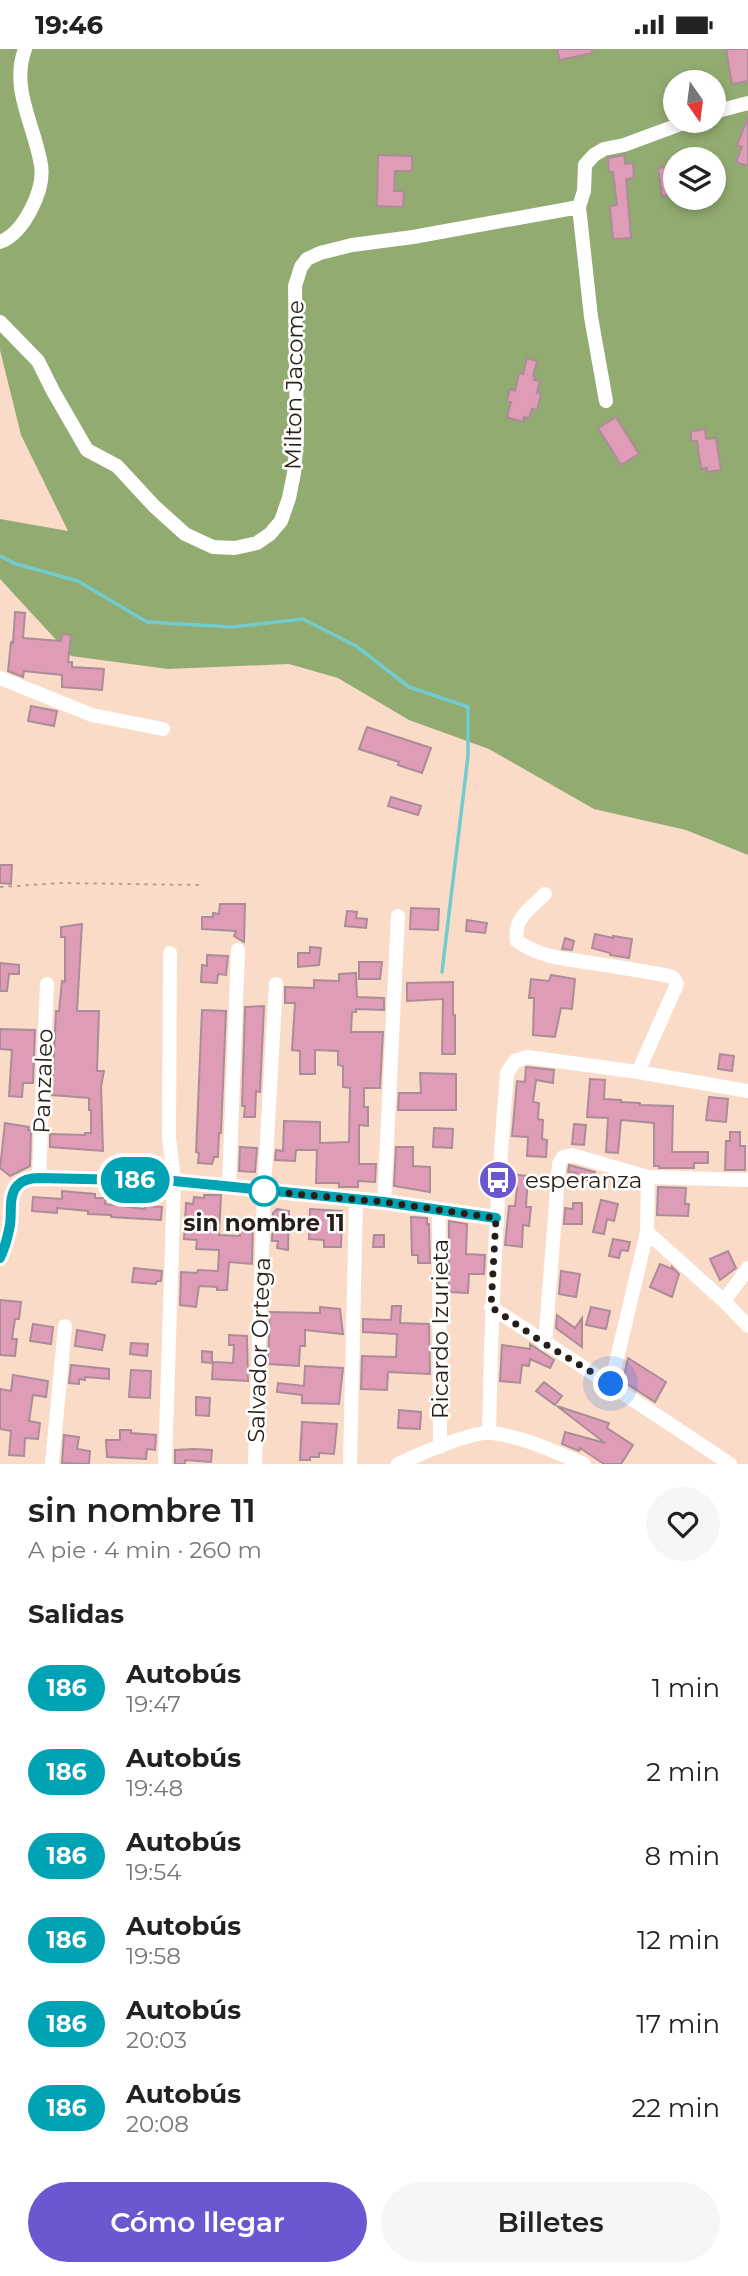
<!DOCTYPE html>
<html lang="es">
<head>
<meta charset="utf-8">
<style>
	body { margin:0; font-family:Montserrat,sans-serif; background:#f6f6f6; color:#222; height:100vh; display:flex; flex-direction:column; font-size:26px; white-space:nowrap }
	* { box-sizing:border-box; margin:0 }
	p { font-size:23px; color:#767676 }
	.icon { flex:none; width:38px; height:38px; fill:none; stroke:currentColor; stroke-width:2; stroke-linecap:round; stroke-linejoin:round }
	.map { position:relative; height:1415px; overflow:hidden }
	.panel { display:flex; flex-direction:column; background:#fff; flex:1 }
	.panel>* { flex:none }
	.badge { padding:0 14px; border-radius:23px; font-size:24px; line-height:46px }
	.needle { width:46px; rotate:166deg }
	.fabs { position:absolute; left:663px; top:21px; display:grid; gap:14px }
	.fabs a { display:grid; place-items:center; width:63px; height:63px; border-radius:50%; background:#fff; box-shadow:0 4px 10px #0003; font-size:35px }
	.you { position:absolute; width:35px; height:35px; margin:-18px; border:5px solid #fff; border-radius:50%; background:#1a73e8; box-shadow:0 0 0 10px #1a73e833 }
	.map>.badge { position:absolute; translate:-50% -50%; box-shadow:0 0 0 4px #fff }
	h2 { padding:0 28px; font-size:26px; line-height:63px }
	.round { display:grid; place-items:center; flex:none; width:74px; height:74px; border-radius:37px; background:#f6f6f6 }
	.summary { display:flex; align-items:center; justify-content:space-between; height:119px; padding:0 28px }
	h1 { font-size:33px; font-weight:600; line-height:52px }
	.action { display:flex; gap:14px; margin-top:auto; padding:14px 28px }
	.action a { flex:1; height:80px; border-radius:42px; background:#6d57d1; color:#fff; font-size:28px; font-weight:600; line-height:80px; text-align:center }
	.action a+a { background:#f6f6f6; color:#222 }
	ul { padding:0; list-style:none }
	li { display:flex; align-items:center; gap:21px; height:84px; padding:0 28px }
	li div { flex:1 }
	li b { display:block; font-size:26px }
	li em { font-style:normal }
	li .badge { min-width:77px; font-weight:700; text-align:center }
	.status { display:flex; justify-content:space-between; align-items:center; height:49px; padding:0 35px; background:#fff; direction:ltr }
	.status svg { height:19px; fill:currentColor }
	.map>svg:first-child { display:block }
	.forest { fill:#92ab70; fill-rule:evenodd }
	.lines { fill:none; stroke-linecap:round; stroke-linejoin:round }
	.stream { stroke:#72cccd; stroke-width:3.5 }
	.building { fill:#de9cb7; stroke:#ad8c99; stroke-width:2 }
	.path { stroke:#b79e8e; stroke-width:2; stroke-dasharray:3.5 5; stroke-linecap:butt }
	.minor { stroke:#fff; stroke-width:14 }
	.line-casing { stroke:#fff; stroke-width:16 }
	.line { stroke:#00a3b4; stroke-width:10 }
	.walk { stroke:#291e17; stroke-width:7; stroke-dasharray:0 12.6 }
	.stop-dot { fill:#fff; stroke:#00a3b4; stroke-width:3.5 }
	.labels { text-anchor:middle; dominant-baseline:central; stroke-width:5; stroke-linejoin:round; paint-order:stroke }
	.street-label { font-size:23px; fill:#291e17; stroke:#fff }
	.poi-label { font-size:23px; fill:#291e17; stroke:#fff; text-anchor:start }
	.stop-label { font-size:23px; font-weight:bold; fill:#291e17; stroke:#fff }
</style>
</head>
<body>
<div class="status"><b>19:46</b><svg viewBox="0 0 49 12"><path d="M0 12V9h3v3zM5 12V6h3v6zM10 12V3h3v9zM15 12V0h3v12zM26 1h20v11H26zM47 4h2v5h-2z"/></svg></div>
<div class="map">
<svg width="748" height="1415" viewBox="0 0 748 1415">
	<rect width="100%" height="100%" fill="#fadbc7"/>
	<!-- forest -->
	<path class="forest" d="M0,0h748v806l-62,-25 -92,-21 -105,-60 -80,-29 -71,-42 -49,-14 -121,5 -97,-13 -71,-77v-60l68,12 -47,-96 -21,-85zM676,33h38v39h-38zM676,110h38v39h-38z"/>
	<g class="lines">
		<!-- stream -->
		<path class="stream" d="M0,507l16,8 62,17 69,41 85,5 71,-8 53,27 53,41 59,20v49l-26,216"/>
	</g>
	<!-- building -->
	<path class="building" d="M557,0h35v4l-32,7z
		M726,0h22v32l-16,3z
		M747,71h1v46l-12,-4 6,-15 -5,-2z
		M378,106l34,1v15h-17l-1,20h10l-1,16 -26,-1z
		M624,106l1,9 8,-1 1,15 -8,1 5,59 -18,1 -3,-33 7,-1 -4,-33h-4l-1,-14z
		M676,117v28l-14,2 -4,-28z
		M527,309l10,3 -4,15 2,1 -1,3 6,1 -3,12 4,1 -4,16 -5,-1 -3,9 -5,-1 -1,5 -16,-5 4,-15 -4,-1 3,-12 5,2 4,-18 4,1z
		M616,368l23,37 -18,11 -23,-37z
		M705,380l1,10 10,-1 5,32 -14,2v-4l-6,1 -4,-28h-6v-10z
		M15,563l10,1 -2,25 38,3 1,-7 9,1 -3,27h4v5l32,2 -2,21 -40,-3v-12l-38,-4 -1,6 -15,-6 3,-29 2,1z
		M31,657l26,5 -3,15 -26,-5z
		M367,678l64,21 -9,25 -24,-8 1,-3 -40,-13z
		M391,748l30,9 -3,9 -30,-9z
		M0,816h12l-1,19 -11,-1z
		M220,855h25l-1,38 -10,-6 2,-5 -34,-2v-12h11v-4l6,1z
		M411,859l28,1 -1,21 -28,-1z
		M347,862l10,1 -1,6 11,1 -1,9 -21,-2z
		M467,871l20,3 -2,10 -19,-2z
		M82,875l-5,87h22l-2,60h7l-3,16 2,64 -53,-4v-13l35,1v-2h6v-23h-2v-12l-37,-3 4,-84h3l3,-30 3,1v-45h-4v-10z
		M595,885l18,4v-2l19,3 -3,19 -19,-3v-2l-18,-5z
		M565,889l9,3 -2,9 -10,-1z
		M310,898l11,1 -2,17 -21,2v-14h12z
		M207,906l21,1 -2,19 -8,-1 -1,9 -16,-1 1,-17 5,1z
		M359,913h23l-2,17h-21z
		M0,914l19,2v9h-10l-2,17h-7z
		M356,924l1,24 27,1v12l-28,-1v3h-4l-1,20h32l-3,56h-16v19h4v19l-9,-1v39h17l-1,18 -17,-1v6h-19v-4h-23l1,-33h-21l-1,11 -20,-1 1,-10 7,1 1,-30 36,1v21l29,-1 1,-54 -7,-1v-21l-5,-1v-14l-23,-1v24h-15v-23l-8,-1 3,-47h-10v-16l29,1v-8l25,1v-7z
		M551,926l24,4 -3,30 -11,-1 -6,29 -22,-2 1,-37h-5l2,-19 18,2z
		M453,933v33h2v39h-13l1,-55 -36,2v-18z
		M264,957l-4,86 -4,-1 -1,26h-11l1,-11h-3l3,-99z
		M202,961l24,1 -5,122h-2l-1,24h-4l-2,7 -14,-1 1,-10 -3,-1z
		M0,980l35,1 -2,53h-10l-1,14 -13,-1 3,-46 -12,-1z
		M720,1005l14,2 -2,15 -14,-2z
		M526,1018l28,3 -1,13 -17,-3 -3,22 6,1 -1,16 5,1 -1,19 5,1 -1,17 -19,-1 1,-19 -16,-1 5,-55 8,1z
		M420,1024l36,1v36h-58l1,-17h22z
		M590,1030l15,1 -1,19 17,1v2l19,1v2l33,1 -1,46h36v11h-14v5h-35v-2h-5v-43l-33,-3 -3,33 -12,-1 2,-34 -21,-1z
		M709,1048l19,2 -2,23 -20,-2z
		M5,1074l24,4 -1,3h3l-1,36 -20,10 -10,-8z
		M574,1075l12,1 -2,20 -12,-1z
		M434,1079l19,1 -1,19 -19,-1z
		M730,1083h10v14h5v24h-20l1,-29h4z
		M240,1098l17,1 -2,24 -16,-1z
		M396,1098h17v19l17,1v25l-36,-6z
		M569,1116l26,7 -2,9 -17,-3v-5l-8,-1z
		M509,1125l19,2 -2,31h5l-2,19 -6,-1 -1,22 -17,-2 4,-39h6l2,-19 -9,-1z
		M658,1138l28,1 -1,16h4l-1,12 -31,-1z
		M62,1142l33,3v4h11l-1,6 40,5v-3l17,1 -1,13 -50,-3v-2l-23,-1v-3l-31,-3v5l-25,-2 1,-14 29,2z
		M204,1146h17l-2,40 21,1v-16h13l-1,44 -23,-2 -2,28h-10v-3l-18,-1 -3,21 -16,-2 1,-33 16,1 1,-3 20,1 1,-21 -23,-1 1,-9 -13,-1 2,-36 7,1 1,-7 10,1z
		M601,1151l17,4 -4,17 -7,-2 -3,15 -11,-2z
		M573,1154h9v21h-18l1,-16 8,1z
		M277,1160l12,2 -1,39 -11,-2 1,-7h-6l1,-28z
		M310,1160l32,2 -1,36h-17v-7l-15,-1z
		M411,1168l16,1v6h2l1,39h-12v-8h-6z
		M449,1172l18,3 -1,30 19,1 -1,19h-15l-1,19 -19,-1z
		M374,1186h10v12h-11z
		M613,1190l17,3 -2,9 -7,-1 -2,8 -10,-2z
		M728,1202l8,17 -16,12 -10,-21z
		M660,1215l12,5v-2l7,7 -7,23 -22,-10z
		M134,1219l28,3 -1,10h-4l-1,3 -24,-2z
		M561,1222l19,3 -4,23 -17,-3z
		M0,1251l21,2 -2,17h-4l-3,20h5l-2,17 -15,-1z
		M392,1257h9l-1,17 29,1 1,50 -42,-2 -1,18 -26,-1 1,-33 34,1 1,-23 -34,-2v-13l28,1z
		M320,1258l20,2 3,25 -38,-4v16h-5l-1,20 -31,-2 2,-52 50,1z
		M591,1258l19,4 -4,18 -20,-4z
		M557,1266l18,13 7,-10v29l-26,-19z
		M33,1275l20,3 -2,17 -21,-3z
		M77,1281l28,5 -3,15 -27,-4z
		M229,1286l18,1 1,45 -36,-2 1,-17 20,1 1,-18h-5z
		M131,1294l17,1 -1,12 -17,-2z
		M530,1295l24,16 -4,8 -20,-9 -1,7 -7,-1 -2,18 -20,-2 2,-36 28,4z
		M202,1302l10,1v11l-10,-1z
		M628,1309l38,24 -11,20 -32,-21z
		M71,1316l38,4v10l-24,-2v3l-6,-1v5l-10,-1z
		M305,1317l38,2 -4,36 -37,-1v-8l-25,-3 1,-9 26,3z
		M131,1321l20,1 -1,27 -21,-1z
		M13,1326l35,6 -2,16 -13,-2 -4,26 11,2 -2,16 -13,-1 -1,18 -15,-1 2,-24 -11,-2v-40l11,2z
		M544,1333l18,14 -7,9 -19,-14z
		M196,1348l14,1 -1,18 -13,-1z
		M557,1357l52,17 -2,5 26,17 -12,19h-17l-24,-16 -1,3 -17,-7 3,-12 40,11z
		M399,1361l22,2 -1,17 -22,-1z
		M302,1373l35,2 -3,30 -15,-1v4h-9v3h-10z
		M120,1381h11v3l25,2 -1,15 -8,-1 -1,10 -39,-2 -1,-17h14z
		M64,1386l15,2 -2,12 13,2 -1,13 -27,-1z
		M194,1400l18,1 -1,12 -26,-2v4h-10v-14z"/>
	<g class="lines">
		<!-- path -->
		<path class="path" d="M0,838l61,-4 138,2"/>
		<!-- minor -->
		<path class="minor" d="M714,63l34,-9
			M0,193c24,-9 45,-52 41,-77 -6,-39 -31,-76 -16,-116
			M0,273l38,39 15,30 34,59 30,16 37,40 31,28 28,13 22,1 22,-5 13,-9 11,-13 8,-23 5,-25 3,-35 -2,-152 6,-19 6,-8 13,-6 32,-8 61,-8 166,-30
			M606,352l-15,-84 -12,-110 5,-16 1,-26 9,-10 10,-6 20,-4 65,-24
			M0,629l92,37 71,14
			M545,845c-15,15 -32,24 -28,47 25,17 46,17 74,22 27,4 55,8 82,14l4,7 -39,88
			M39,1128l8,-193
			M229,1137l9,-236
			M384,1153l14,-286
			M439,1161l1,237
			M647,1183l77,69 24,25
			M0,1209c5,-11 8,-22 10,-33 2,-13 -2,-30 8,-40 5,-5 14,-7 21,-8l135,4 210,21 112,16
			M724,1252l24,-33
			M491,1258c80,52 160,104 239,157
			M545,1295l14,-180 4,-7 9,-2 76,22 100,3
			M611,1335l36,-152 1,-55
			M489,1383c2,-120 8,-239 18,-359l8,-12 12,-4 111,15 110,19
			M52,1415l13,-138
			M165,1415l9,-283 -5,-44 1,-184
			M255,1415l9,-273 12,-207
			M350,1415l6,-264
			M398,1415c19,-9 74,-33 93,-31 31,3 64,19 93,31"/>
	</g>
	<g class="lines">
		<defs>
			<path id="line" d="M0,1209c5,-11 8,-22 10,-33 2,-13 -2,-30 8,-40 5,-5 14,-7 21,-7l135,3 210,21 112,16"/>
		</defs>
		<!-- line casing -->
		<use href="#line" class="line-casing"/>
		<!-- line -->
		<use href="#line" class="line"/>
		<!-- walk -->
		<path class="walk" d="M264,1142l120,11 112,16 -5,89 54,37 66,40"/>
	</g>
	<!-- icons -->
	<defs>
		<symbol id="bus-disc" viewBox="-11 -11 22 22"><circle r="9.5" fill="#6d57d1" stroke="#fff"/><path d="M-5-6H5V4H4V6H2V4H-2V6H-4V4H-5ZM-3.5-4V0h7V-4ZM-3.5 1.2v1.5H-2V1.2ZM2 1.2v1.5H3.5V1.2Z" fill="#fff"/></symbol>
	</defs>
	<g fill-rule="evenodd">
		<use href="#bus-disc" x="476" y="1109" width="44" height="44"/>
	</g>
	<!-- markers -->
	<circle class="stop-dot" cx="264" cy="1142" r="14"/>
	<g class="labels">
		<!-- street labels -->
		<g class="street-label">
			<text transform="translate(294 336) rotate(-89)">Milton Jacome</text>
			<text transform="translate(43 1032) rotate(-88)">Panzaleo</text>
			<text transform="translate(440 1280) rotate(-90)">Ricardo Izurieta</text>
			<text transform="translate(259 1301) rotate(-88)">Salvador Ortega</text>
		</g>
		<!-- poi labels -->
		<g class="poi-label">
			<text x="525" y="1131">esperanza</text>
		</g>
		<!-- stop labels -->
		<g class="stop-label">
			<text x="264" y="1174">sin nombre 11</text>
		</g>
	</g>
</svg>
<div class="fabs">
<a><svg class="needle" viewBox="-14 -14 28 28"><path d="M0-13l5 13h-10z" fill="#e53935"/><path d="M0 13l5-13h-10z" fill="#767676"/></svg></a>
<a><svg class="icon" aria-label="layers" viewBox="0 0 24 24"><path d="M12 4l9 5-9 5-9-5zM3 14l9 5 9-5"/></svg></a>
</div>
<div class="you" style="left:611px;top:1335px"></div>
<b class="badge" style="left:135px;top:1131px;background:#00a3b4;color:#fff">186</b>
</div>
<section class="panel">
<div class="summary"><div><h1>sin nombre 11</h1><p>A pie · 4 min · 260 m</p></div><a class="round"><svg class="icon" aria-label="heart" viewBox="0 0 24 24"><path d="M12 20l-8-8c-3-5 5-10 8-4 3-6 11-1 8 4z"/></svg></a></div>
<h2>Salidas</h2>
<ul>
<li><span class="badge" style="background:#00a3b4;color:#fff">186</span><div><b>Autobús</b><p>19:47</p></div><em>1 min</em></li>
<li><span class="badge" style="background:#00a3b4;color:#fff">186</span><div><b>Autobús</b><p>19:48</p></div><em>2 min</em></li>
<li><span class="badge" style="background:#00a3b4;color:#fff">186</span><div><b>Autobús</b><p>19:54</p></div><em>8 min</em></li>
<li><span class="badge" style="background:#00a3b4;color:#fff">186</span><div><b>Autobús</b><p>19:58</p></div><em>12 min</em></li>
<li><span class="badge" style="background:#00a3b4;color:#fff">186</span><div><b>Autobús</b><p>20:03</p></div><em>17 min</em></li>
<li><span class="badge" style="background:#00a3b4;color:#fff">186</span><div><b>Autobús</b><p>20:08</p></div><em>22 min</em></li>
</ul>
<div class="action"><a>Cómo llegar</a><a>Billetes</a></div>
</section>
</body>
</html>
